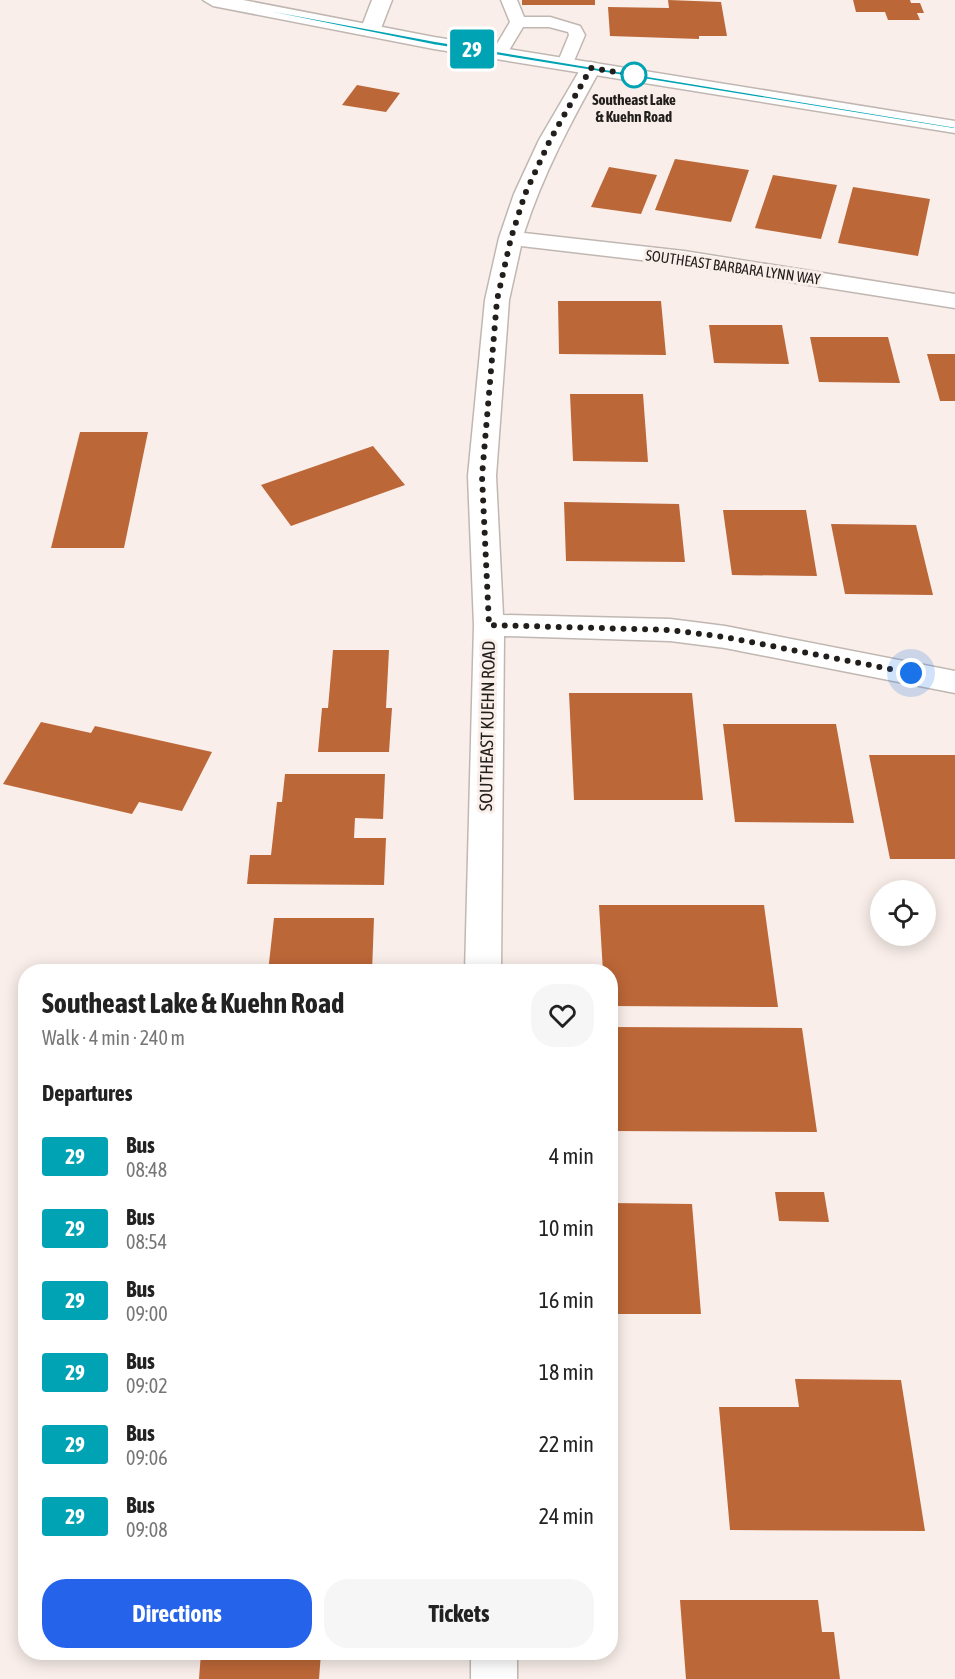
<!DOCTYPE html>
<html lang="en">
<head>
<meta charset="utf-8">
<style>
	body { margin:0; font-family:"Asap Condensed",sans-serif; background:#f6f6f6; color:#222; height:100vh; display:flex; flex-direction:column; font-size:22px; white-space:nowrap }
	* { box-sizing:border-box; margin:0 }
	p { font-size:20px; color:#767676 }
	.icon { flex:none; width:33px; height:33px; fill:none; stroke:currentColor; stroke-width:2; stroke-linecap:round; stroke-linejoin:round }
	.map { position:relative; flex:1; overflow:hidden }
	.sheet { position:absolute; left:18px; top:964px; width:600px; height:696px; display:flex; flex-direction:column; background:#fff; border-radius:24px; box-shadow:0 3px 15px #0003 }
	.sheet>* { flex:none }
	.badge { padding:0 12px; border-radius:4px; font-size:21px; line-height:39px }
	.buttons { position:absolute; left:870px; top:880px; display:grid; gap:12px }
	.buttons a { display:grid; place-items:center; width:66px; height:66px; border-radius:50%; background:#fff; box-shadow:0 3px 15px #0003; font-size:30px }
	.you { position:absolute; width:30px; height:30px; margin:-15px; border:4px solid #fff; border-radius:50%; background:#1a73e8; box-shadow:0 0 0 9px #1a73e833 }
	.map>.badge { position:absolute; translate:-50% -50%; box-shadow:0 0 0 3px #fff }
	h2 { padding:0 24px; font-size:22px; line-height:54px }
	.round { display:grid; place-items:center; flex:none; width:63px; height:63px; border-radius:24px; background:#f6f6f6 }
	.head { display:flex; align-items:center; justify-content:space-between; height:102px; padding:0 24px }
	h1 { font-size:28px; font-weight:700; line-height:45px }
	.cta { display:flex; gap:12px; margin-top:auto; padding:12px 24px }
	.cta a { flex:1; height:69px; border-radius:24px; background:#2563eb; color:#fff; font-size:24px; font-weight:700; line-height:69px; text-align:center }
	.cta a+a { background:#f6f6f6; color:#222 }
	ul { padding:0; list-style:none }
	li { display:flex; align-items:center; gap:18px; height:72px; padding:0 24px }
	li div { flex:1 }
	li b { display:block; font-size:22px }
	li em { font-style:normal }
	li .badge { min-width:66px; font-weight:700; text-align:center }
	.map>svg:first-child { display:block }
	.building { fill:#bc6738 }
	.lines { fill:none; stroke-linecap:round; stroke-linejoin:round }
	.service-casing { stroke:#c1b7b2; stroke-width:3 }
	.minor-casing { stroke:#c1b7b2; stroke-width:3 }
	.secondary-casing { stroke:#c1b7b2; stroke-width:3 }
	.service { fill:#fff; fill-rule:evenodd }
	.minor { fill:#fff; fill-rule:evenodd }
	.secondary { fill:#fff; fill-rule:evenodd }
	.line { fill:#00a3b4; stroke:#fff; stroke-width:1.5 }
	.walk { stroke:#221e1c; stroke-width:6; stroke-dasharray:0 10.8 }
	.stop-dot { fill:#fff; stroke:#00a3b4; stroke-width:3 }
	.labels { text-anchor:middle; dominant-baseline:central; stroke-width:6; stroke-linejoin:round; paint-order:stroke }
	.far-stop-label { font-size:15px; font-weight:bold; fill:#221e1c; stroke:#f9eee9 }
	.far-street-label { font-size:15px; fill:#221e1c; stroke:#f9eee9 }
	.street-label { font-size:18px; fill:#221e1c; stroke:#f9eee9 }
</style>
</head>
<body>
<div class="map">
<svg width="955" height="1679" viewBox="0 0 955 1679">
	<rect width="100%" height="100%" fill="#f9eee9"/>
	<!-- building -->
	<path class="building" d="M522,0h73v5h-73z
		M668,0l53,2 6,34h-28v3l-89,-3 -2,-29 61,1z
		M853,0h57l1,3h9l4,10h-7l3,7h-32l-3,-8h-29z
		M357,85l43,8 -14,19 -44,-7z
		M675,159l74,11 -18,52 -76,-12z
		M609,167l48,8 -16,39 -50,-7z
		M773,175l64,10 -16,54 -66,-11z
		M853,187l77,12 -12,57 -80,-13z
		M558,301h103l5,54 -107,-1z
		M709,325h73l7,39 -75,-1z
		M810,337h78l12,46 -81,-1z
		M927,354h28v47h-15z
		M570,394h73l5,68 -75,-1z
		M80,432h68l-24,116h-73z
		M373,446l32,39 -114,41 -30,-41z
		M564,502l115,2 6,58 -119,-1z
		M723,510h83l11,66 -85,-1z
		M831,524l85,1 17,70 -88,-1z
		M333,650h56l-3,58h6l-3,44h-71l4,-44h6z
		M569,693h123l11,107h-129z
		M41,722l50,11 4,-7 117,26 -30,59 -43,-9 -7,12 -129,-30z
		M723,724h113l18,99 -119,-1z
		M869,755h86v104h-65z
		M285,774h100l-2,45 -28,-1 -1,20h32l-2,47 -137,-1 3,-29h21l6,-53h5z
		M599,905h165l14,102 -168,-1v-34h-7z
		M274,918h100l-2,54h-104z
		M610,1027l192,1 15,104 -206,-1z
		M775,1192h49l5,30 -50,-1z
		M610,1203l82,1 9,110h-91z
		M795,1379l106,1 24,151 -195,-1 -11,-123h80z
		M680,1600h138l4,32h12l6,47h-154z
		M201,1653h120l-2,26h-120z"/>
	<g class="lines">
		<defs>
			<path id="service" d="M501,0h16l7,17h26l30,9 5,9 -14,33 -6,1 -8,-5 12,-29 -1,-3 -19,-5h-26l-18,30h-12l-2,-3 19,-32z"/>
			<path id="minor" d="M372,0h20l-12,31 -3,4h-14l-3,-4z
				M591,62l7,2 3,4c-30,54 -58,106 -77,165l160,18 271,43v14l-271,-43 -163,-19 -12,54 -13,176 7,139 167,4 55,7 230,45v22l-230,-45 -55,-7 -166,-5 -3,336h-36l9,-347 -6,-149 17,-176 14,-62 15,-44 25,-54 42,-72 3,-4z
				M471,1653h46v26h-46z"/>
			<path id="secondary" d="M203,0h40l191,37 521,84v12l-521,-84 -221,-43z"/>
		</defs>
		<!-- service casing -->
		<use href="#service" class="service-casing"/>
		<!-- minor casing -->
		<use href="#minor" class="minor-casing"/>
		<!-- secondary casing -->
		<use href="#secondary" class="secondary-casing"/>
		<!-- service -->
		<use href="#service" class="service"/>
		<!-- minor -->
		<use href="#minor" class="minor"/>
		<!-- secondary -->
		<use href="#secondary" class="secondary"/>
	</g>
	<!-- line -->
	<path class="line" d="M210,0h3l221,41 521,86v2l-521,-84z"/>
	<g class="lines">
		<!-- walk -->
		<path class="walk" d="M634,75l-43,-7 -41,72 -25,54 -14,44 -14,62 -15,176 7,149 181,5 55,7 186,36"/>
	</g>
	<!-- markers -->
	<circle class="stop-dot" cx="634" cy="75" r="12"/>
	<g class="labels">
		<!-- far-stop labels -->
		<g class="far-stop-label">
			<text x="634" y="99">Southeast Lake<tspan x="634" dy="17">&amp; Kuehn Road</tspan></text>
		</g>
		<!-- far-street labels -->
		<g class="far-street-label">
			<text transform="translate(733 267) rotate(8)">SOUTHEAST BARBARA LYNN WAY</text>
		</g>
		<!-- street labels -->
		<g class="street-label">
			<text transform="translate(487 726) rotate(-89)">SOUTHEAST KUEHN ROAD</text>
		</g>
	</g>
</svg>
<div class="buttons">
<a><svg class="icon" aria-label="locate" viewBox="0 0 24 24"><circle cx="12" cy="12" r="6"/><path d="M12 2v4M12 18v4M2 12h4M18 12h4"/></svg></a>
</div>
<div class="you" style="left:911px;top:673px"></div>
<b class="badge" style="left:472px;top:49px;background:#00a3b4;color:#fff">29</b>
<section class="sheet">
<div class="head"><div><h1>Southeast Lake &amp; Kuehn Road</h1><p>Walk · 4 min · 240 m</p></div><a class="round"><svg class="icon" aria-label="heart" viewBox="0 0 24 24"><path d="M12 20l-8-8c-3-5 5-10 8-4 3-6 11-1 8 4z"/></svg></a></div>
<h2>Departures</h2>
<ul>
<li><span class="badge" style="background:#00a3b4;color:#fff">29</span><div><b>Bus</b><p>08:48</p></div><em>4 min</em></li>
<li><span class="badge" style="background:#00a3b4;color:#fff">29</span><div><b>Bus</b><p>08:54</p></div><em>10 min</em></li>
<li><span class="badge" style="background:#00a3b4;color:#fff">29</span><div><b>Bus</b><p>09:00</p></div><em>16 min</em></li>
<li><span class="badge" style="background:#00a3b4;color:#fff">29</span><div><b>Bus</b><p>09:02</p></div><em>18 min</em></li>
<li><span class="badge" style="background:#00a3b4;color:#fff">29</span><div><b>Bus</b><p>09:06</p></div><em>22 min</em></li>
<li><span class="badge" style="background:#00a3b4;color:#fff">29</span><div><b>Bus</b><p>09:08</p></div><em>24 min</em></li>
</ul>
<div class="cta"><a>Directions</a><a>Tickets</a></div>
</section>
</div>
</body>
</html>
